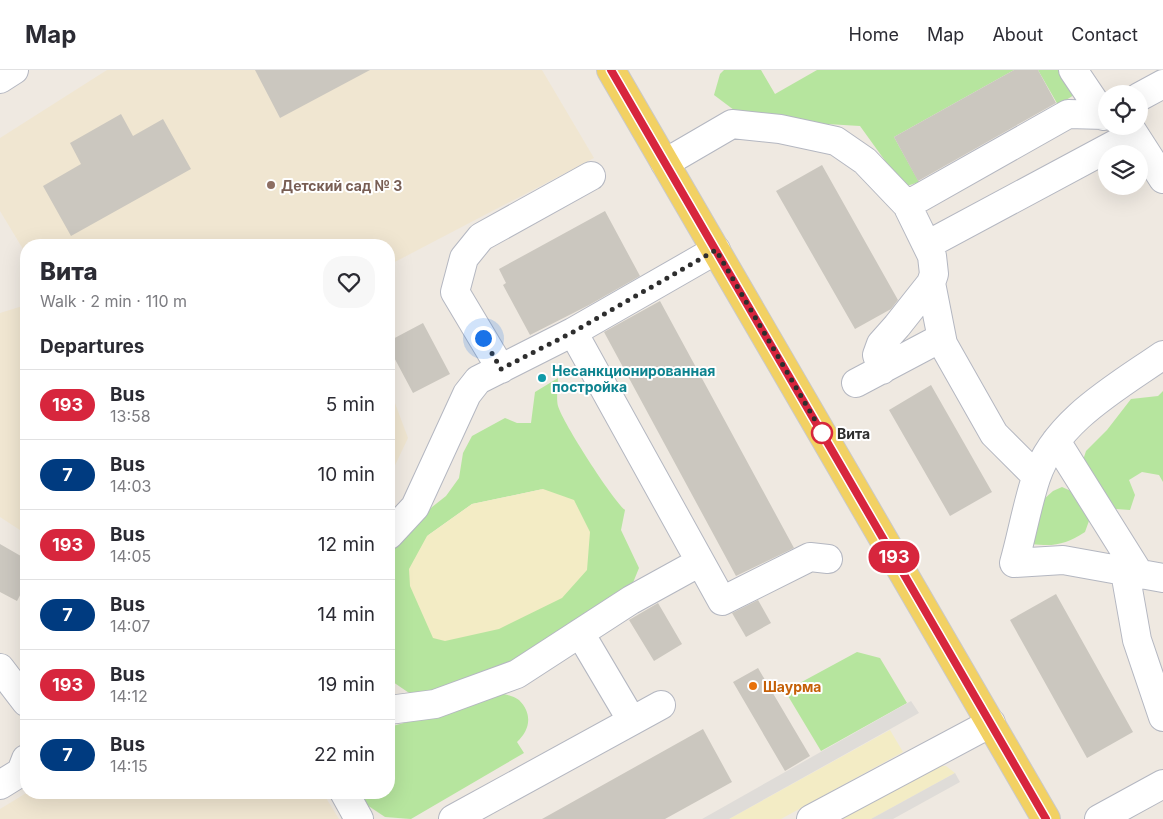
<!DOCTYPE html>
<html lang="en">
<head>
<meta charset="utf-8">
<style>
	body { margin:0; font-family:Inter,sans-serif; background:#f7f7f7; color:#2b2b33; height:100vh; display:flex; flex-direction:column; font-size:19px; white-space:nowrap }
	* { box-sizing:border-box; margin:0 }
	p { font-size:16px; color:#7c7c81 }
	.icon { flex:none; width:28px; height:28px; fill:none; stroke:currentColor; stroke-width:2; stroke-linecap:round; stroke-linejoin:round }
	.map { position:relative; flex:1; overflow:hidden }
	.sheet { position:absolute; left:20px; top:169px; width:375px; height:560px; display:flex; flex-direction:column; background:#fff; border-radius:20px; box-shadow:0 5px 20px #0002 }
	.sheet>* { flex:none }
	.badge { padding:0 10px; border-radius:16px; font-size:18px; line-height:32px }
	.buttons { position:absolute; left:1098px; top:15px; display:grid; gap:10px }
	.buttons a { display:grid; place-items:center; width:50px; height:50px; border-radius:50%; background:#fff; box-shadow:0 5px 20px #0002; font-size:25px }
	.you { position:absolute; width:25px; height:25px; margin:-12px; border:4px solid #fff; border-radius:50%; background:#1a73e8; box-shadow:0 0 0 8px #1a73e833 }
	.map>.badge { position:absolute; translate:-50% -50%; box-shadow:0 0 0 2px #fff }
	h2 { padding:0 20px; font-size:19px; line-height:45px }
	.round { display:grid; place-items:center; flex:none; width:52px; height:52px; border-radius:20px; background:#f7f7f7 }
	.headline { display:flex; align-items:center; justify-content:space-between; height:85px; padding:0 20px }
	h1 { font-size:24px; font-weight:800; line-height:38px }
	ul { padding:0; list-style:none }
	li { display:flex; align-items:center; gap:15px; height:70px; padding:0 20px; border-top:1px solid #e1e1e2 }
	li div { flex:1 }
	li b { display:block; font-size:19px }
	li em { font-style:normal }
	li .badge { min-width:55px; font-weight:700; text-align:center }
	header { display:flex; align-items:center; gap:30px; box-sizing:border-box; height:70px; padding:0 25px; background:#fff; border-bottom:1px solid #e1e1e2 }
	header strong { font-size:24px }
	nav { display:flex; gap:28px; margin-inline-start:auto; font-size:18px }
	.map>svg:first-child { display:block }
	.education { fill:#f0e6d1 }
	.green { fill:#b6e59e; fill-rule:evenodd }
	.sand { fill:#f3ecc5 }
	.plaza { fill:#dfdcd8 }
	.building { fill:#cbc7bf }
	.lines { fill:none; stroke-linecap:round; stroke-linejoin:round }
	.minor-casing { stroke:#b4b7c1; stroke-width:30 }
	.major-casing { stroke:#c9c9c9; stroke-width:30 }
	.minor { stroke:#fff; stroke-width:28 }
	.major { stroke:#f2d163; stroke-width:28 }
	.line-casing { stroke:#fff; stroke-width:11 }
	.line { stroke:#d7263d; stroke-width:8 }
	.walk { stroke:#2e2e2e; stroke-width:5; stroke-dasharray:0 9 }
	.education-dot { fill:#8d6e63; stroke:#fff; stroke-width:2 }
	.culture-dot { fill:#0f9aa8; stroke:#fff; stroke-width:2 }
	.stop-dot { fill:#fff; stroke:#d7263d; stroke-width:2.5 }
	.food-dot { fill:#e8710a; stroke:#fff; stroke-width:2 }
	.labels { text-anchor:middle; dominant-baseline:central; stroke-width:4; stroke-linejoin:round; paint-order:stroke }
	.education-label { font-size:14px; font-weight:bold; fill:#785e54; stroke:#fff; text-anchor:start }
	.culture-label { font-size:14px; font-weight:bold; fill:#0d838f; stroke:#fff; text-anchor:start }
	.stop-label { font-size:14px; font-weight:bold; fill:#2e2e2e; stroke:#fff; text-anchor:start }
	.food-label { font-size:14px; font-weight:bold; fill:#c56008; stroke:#fff; text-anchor:start }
</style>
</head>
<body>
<header>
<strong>Map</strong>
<nav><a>Home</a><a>Map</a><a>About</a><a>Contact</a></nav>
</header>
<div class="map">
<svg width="1163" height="749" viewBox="0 0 1163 749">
	<rect width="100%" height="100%" fill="#efe9e1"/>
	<!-- education -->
	<path class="education" d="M107,0h435l52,88 -205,107v-20h-363v9l-26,-43v-73z
		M26,235v229l-26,-17v-204z
		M389,317l19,51 -19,40z
		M28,722l295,1 16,26h-339v-10z"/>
	<!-- green -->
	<path class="green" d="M724,0h37l14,24 42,-24h197l-120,67 25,45 -15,5 -44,-61 -50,-3 -76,-13 -20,-15 6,-21z
		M1038,0h27l9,25 -16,10z
		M558,308c0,9 -2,20 0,28 5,17 54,93 67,104l-4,20 18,38 -11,27 -106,66 -104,38 -25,-17 -4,-7v-122l43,-46 14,-11 13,-18 4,-25 9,-17 33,-18 12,5h14l4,-31zM543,419l-116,47 45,-32z
		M1163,321v91l-4,-7 -17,-3 -13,8 6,15 -5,15 -14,-1 -36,-40 6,-18 21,-21 24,-31 27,-3z
		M1062,417l18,8 10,23 -5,14c-19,12 -30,15 -53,12l11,-44 10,-9z
		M857,582l23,6 27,45 -86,48 -36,-60z
		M504,624c4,1 11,3 15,6 14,14 11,30 -2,42l7,11 -113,66 -26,-2 -24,-16 -6,-8 34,-1v-65l78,-21z"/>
	<!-- sand -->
	<path class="sand" d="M543,419l31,11 16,32 -3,38 -25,28 -63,31 -54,12 -12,-3 -23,-52 -1,-17 18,-33 45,-32z
		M890,660l13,22 -122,67h-52z
		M939,696h7l9,7 -84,46h-35l87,-47z"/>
	<!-- plaza -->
	<path class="plaza" d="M911,631l8,12 -190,106h-27z
		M955,703l5,9 -67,37h-22z"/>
	<!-- building -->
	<path class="building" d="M255,0h115l-90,48z
		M1014,0h24l18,33 -138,78 -24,-44z
		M121,44l12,22 30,-17 28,50 -120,67 -28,-50 38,-22 -11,-21z
		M822,95l76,135 -7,9 -36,20 -79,-138z
		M605,141l35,65 -51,29 -59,30 -27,-50 3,-2 -7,-14z
		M660,231l134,247 -58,28 -132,-244z
		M423,253l27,51 -37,19 -24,-45v-7z
		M931,315l61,107 -42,24 -61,-106z
		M0,474l26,15v25l-9,17 -17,-9z
		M1056,524l77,138 -46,26 -77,-138z
		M758,530l13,23 -25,14 -14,-24z
		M658,533l24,41 -28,17 -25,-41z
		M758,598l52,88 -25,15 -52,-89z
		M703,659l29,53 -67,37h-123z"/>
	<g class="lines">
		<defs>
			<path id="minor" d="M1073,0l31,46
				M0,9l14,-9
				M1139,27l24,-13
				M1129,56l34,53
				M665,93l67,-39 48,5 56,12 29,20 42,44
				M927,175l207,-111
				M931,213l12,61 51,90 42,42
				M573,262l149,269 88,-44 18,2
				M1163,285c-46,32 -108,66 -127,123 -9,27 -14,57 -22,85l49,-3 100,18
				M501,299l-46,-77 9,-34 17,-21 110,-61
				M882,300l-5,-15 4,-11 16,-18 34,-43 3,-9 -2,-18 -25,-51 161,-91 38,1
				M856,313l85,-45
				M1056,371l84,134
				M389,465l26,-28 52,-113 11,-14 95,-48 143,-82
				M1125,502l12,68 26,77
				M580,563l52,88
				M0,598l26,34
				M389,640l46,-6 82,-30 114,-74 69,-38
				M0,715l21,-13 5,-13
				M344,722l15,27
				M453,749l208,-114
				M811,749l180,-96
				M1099,749l64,-35"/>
			<path id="major" d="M611,0l435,749"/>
		</defs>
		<!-- minor casing -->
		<use href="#minor" class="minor-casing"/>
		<!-- major casing -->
		<use href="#major" class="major-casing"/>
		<!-- minor -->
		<use href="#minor" class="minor"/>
		<!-- major -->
		<use href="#major" class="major"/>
	</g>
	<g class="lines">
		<defs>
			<path id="line" d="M611,0l435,749"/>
		</defs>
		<!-- line casing -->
		<use href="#line" class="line-casing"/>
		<!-- line -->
		<use href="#line" class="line"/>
		<!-- walk -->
		<path class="walk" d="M483,268l18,31 72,-37 143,-82 110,189 -4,-6"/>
	</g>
	<!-- markers -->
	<circle class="education-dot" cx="271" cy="115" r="5"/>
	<circle class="culture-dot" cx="542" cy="308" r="5"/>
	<circle class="stop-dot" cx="822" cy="363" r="10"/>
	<circle class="food-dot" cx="753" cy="616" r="5"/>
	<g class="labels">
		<!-- education labels -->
		<g class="education-label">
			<text x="281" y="115">Детский сад № 3</text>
		</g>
		<!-- culture labels -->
		<g class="culture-label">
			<text x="552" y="300">Несанкционированная<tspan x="552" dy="16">постройка</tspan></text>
		</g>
		<!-- stop labels -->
		<g class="stop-label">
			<text x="837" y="363">Вита</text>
		</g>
		<!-- food labels -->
		<g class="food-label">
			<text x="763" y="616">Шаурма</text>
		</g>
	</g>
</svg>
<div class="buttons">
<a><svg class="icon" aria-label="locate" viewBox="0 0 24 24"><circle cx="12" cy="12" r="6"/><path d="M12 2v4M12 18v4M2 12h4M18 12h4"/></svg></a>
<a><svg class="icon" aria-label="layers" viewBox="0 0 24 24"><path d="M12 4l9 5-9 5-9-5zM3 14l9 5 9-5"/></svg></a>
</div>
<div class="you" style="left:483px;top:268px"></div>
<b class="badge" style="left:894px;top:487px;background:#d7263d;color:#fff">193</b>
<section class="sheet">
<div class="headline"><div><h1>Вита</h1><p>Walk · 2 min · 110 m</p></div><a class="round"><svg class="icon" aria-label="heart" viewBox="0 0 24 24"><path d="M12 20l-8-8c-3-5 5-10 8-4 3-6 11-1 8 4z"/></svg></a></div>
<h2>Departures</h2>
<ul>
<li><span class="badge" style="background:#d7263d;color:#fff">193</span><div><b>Bus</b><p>13:58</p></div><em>5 min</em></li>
<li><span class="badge" style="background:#003b80;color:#fff">7</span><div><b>Bus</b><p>14:03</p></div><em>10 min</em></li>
<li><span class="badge" style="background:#d7263d;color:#fff">193</span><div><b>Bus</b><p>14:05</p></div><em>12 min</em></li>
<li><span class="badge" style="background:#003b80;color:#fff">7</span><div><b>Bus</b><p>14:07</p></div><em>14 min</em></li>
<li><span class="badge" style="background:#d7263d;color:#fff">193</span><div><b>Bus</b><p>14:12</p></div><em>19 min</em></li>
<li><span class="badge" style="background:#003b80;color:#fff">7</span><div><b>Bus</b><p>14:15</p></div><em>22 min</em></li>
</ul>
</section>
</div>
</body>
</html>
